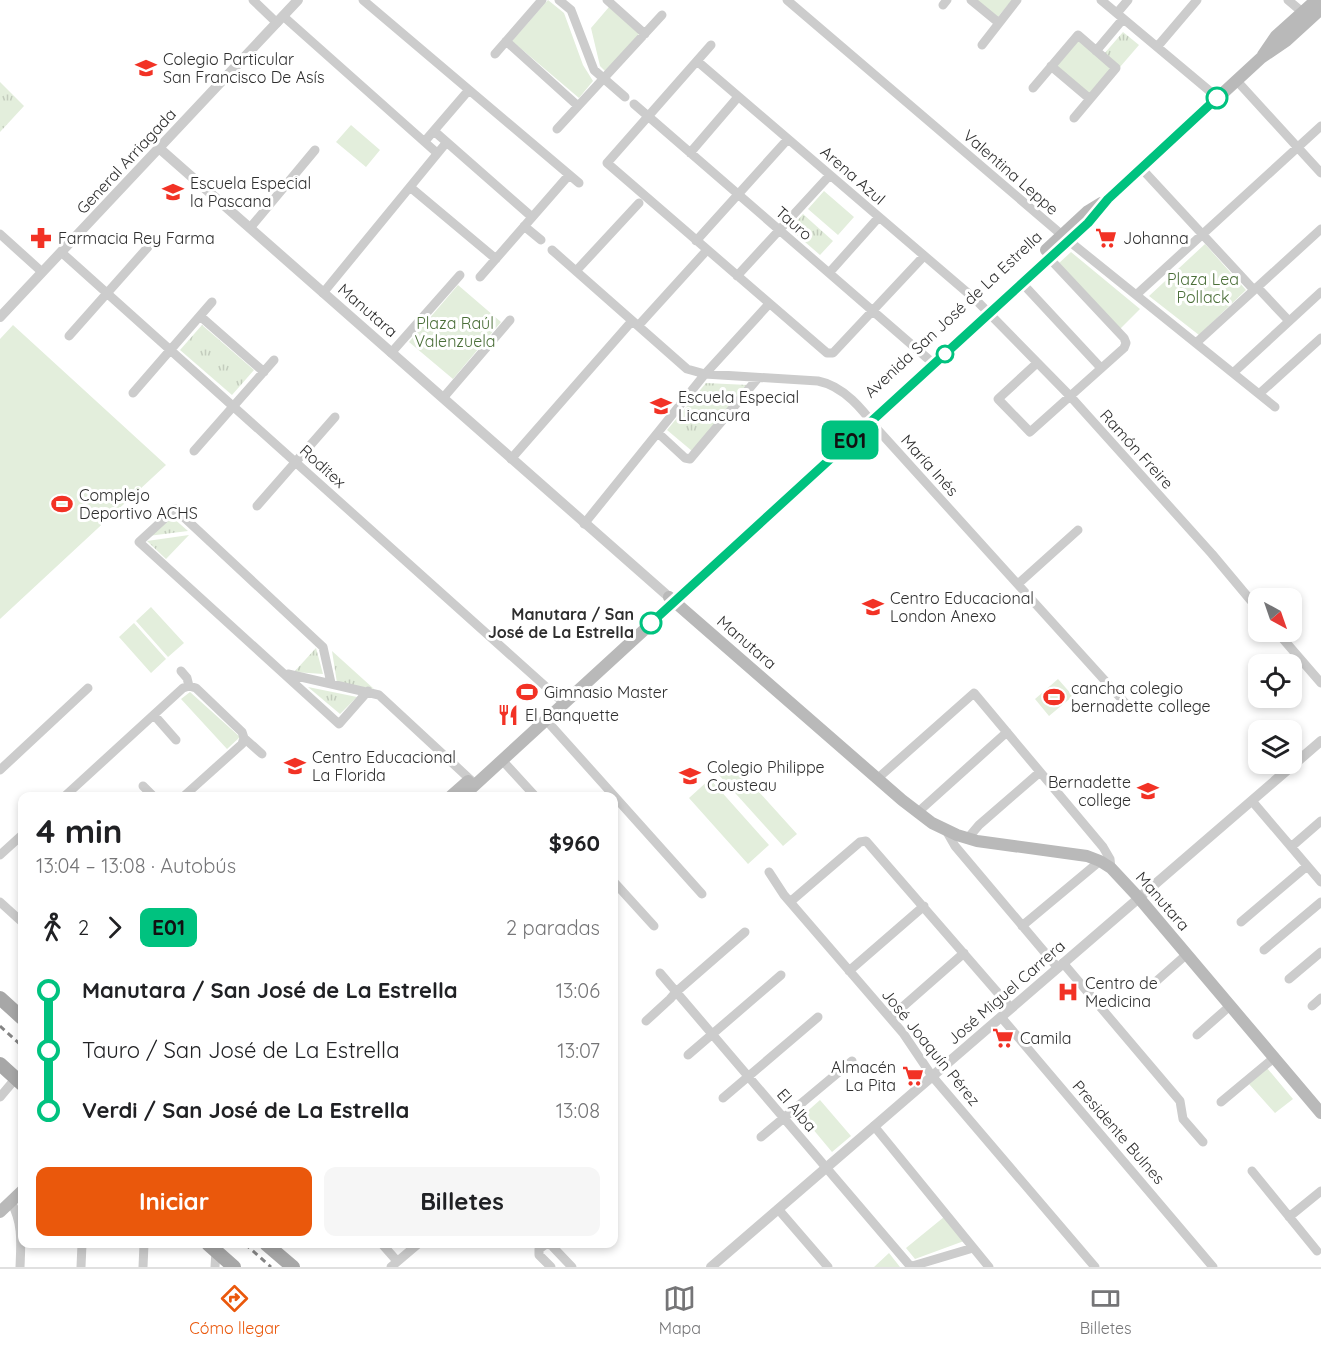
<!DOCTYPE html>
<html lang="es">
<head>
<meta charset="utf-8">
<style>
	body { margin:0; font-family:Quicksand,sans-serif; background:#f6f6f6; color:#202124; height:100vh; display:flex; flex-direction:column; font-size:22px; white-space:nowrap }
	* { box-sizing:border-box; margin:0 }
	p { font-size:20px; color:#757577 }
	.icon { flex:none; width:33px; height:33px; fill:none; stroke:currentColor; stroke-width:2; stroke-linecap:round; stroke-linejoin:round }
	.map { position:relative; flex:1; overflow:hidden }
	.sheet { position:absolute; left:18px; top:792px; width:600px; height:456px; display:flex; flex-direction:column; background:#fff; border-radius:12px; box-shadow:0 3px 9px #0003 }
	.sheet>* { flex:none }
	.badge { padding:0 12px; border-radius:9px; font-size:21px; line-height:39px }
	.needle { width:39px; rotate:140deg }
	.tools { position:absolute; left:1248px; top:588px; display:grid; gap:12px }
	.tools a { display:grid; place-items:center; width:54px; height:54px; border-radius:12px; background:#fff; box-shadow:0 3px 9px #0003; font-size:30px }
	.map>.badge { position:absolute; translate:-50% -50%; box-shadow:0 0 0 3px #fff }
	.legs { display:flex; align-items:center; gap:9px; height:66px; padding:0 18px; font-size:20px }
	.legs p { margin-inline-start:auto }
	.headline { display:flex; align-items:center; justify-content:space-between; height:102px; padding:0 18px }
	h1 { font-size:33px; font-weight:700; line-height:45px }
	.cta { display:flex; gap:12px; margin-top:auto; padding:12px 18px }
	.cta a { flex:1; height:69px; border-radius:12px; background:#ea580c; color:#fff; font-size:24px; font-weight:700; line-height:69px; text-align:center }
	.cta a+a { background:#f6f6f6; color:#202124 }
	ul { padding:0 18px; list-style:none }
	li { display:flex; align-items:center; gap:21px; height:60px; font-size:22px }
	li i { display:grid; place-items:center; width:9px; height:100%; margin:0 8px; background:currentColor }
	li i::after { content:''; width:15px; height:15px; margin:-8px; border:4px solid; border-radius:50%; background:#fff }
	li p { margin-inline-start:auto }
	li:first-child i { background:linear-gradient(#0000 50%,currentColor 0) }
	li:last-child i { background:linear-gradient(currentColor 50%,#0000 0) }
	.dock { display:flex; justify-content:space-around; align-items:center; height:84px; border-top:2px solid #e0e0e0; background:#fff; font-size:16px; color:#757577 }
	.dock a { display:grid; justify-items:center; gap:3px }
	.dock .selected { color:#ea580c }
	.map>svg:first-child { display:block }
	.grass { fill:url(#grass-tufts) }
	.park { fill:#e3eedc }
	.lines { fill:none; stroke-linecap:round; stroke-linejoin:round }
	.minor { stroke:#ccc; stroke-width:9 }
	.tertiary { stroke:#ccc; stroke-width:10 }
	.secondary { stroke:#b9b9b9; stroke-width:12 }
	.primary { stroke:#a7a7a7; stroke-width:14 }
	.rail { stroke:#848484; stroke-width:3; stroke-dasharray:6 4.5; stroke-linecap:butt }
	.line-1-casing { stroke:#fff; stroke-width:14 }
	.line-1 { stroke:#00c27f; stroke-width:9 }
	.stop-1-dot { fill:#fff; stroke:#00c27f; stroke-width:3 }
	.labels { text-anchor:middle; dominant-baseline:central; stroke-width:6; stroke-linejoin:round; paint-order:stroke }
	.poi-label { font-size:16px; fill:#2f2f2f; stroke:#fff; text-anchor:start }
	.street-label { font-size:16px; fill:#2f2f2f; stroke:#fff }
	.park-label { font-size:16px; fill:#4b6f39; stroke:#fff }
	.stop-label { font-size:16px; font-weight:bold; fill:#2f2f2f; stroke:#fff; text-anchor:end }
</style>
</head>
<body>
<div class="map">
<svg width="1321" height="1267" viewBox="0 0 1321 1267">
	<defs>
		<pattern id="grass-tufts" width="24" height="20" patternUnits="userSpaceOnUse" patternTransform="scale(1.5)"><rect width="24" height="20" fill="#e3eedc"/><path d="M3 7l-1-3M5 7V3M7 7l1-3M15 17l-1-3M17 17v-4M19 17l1-3" fill="none" stroke="#c3ccbd"/></pattern>
	</defs>
	<rect width="100%" height="100%" fill="#fff"/>
	<!-- grass -->
	<path class="grass" d="M1123,32l16,13 -19,22 -16,-13z
		M0,82l24,24 -24,26z
		M803,214l30,27 -13,14 -30,-26z
		M202,325l52,45 -22,25 -52,-45z
		M706,383l42,2 -56,66 -25,-21z
		M172,517l16,14 -40,5z
		M189,535l-23,24 -19,-18z
		M316,648l7,26 -29,-2z
		M332,651l42,38 -37,-6z
		M308,687l49,10 -17,17z"/>
	<!-- park -->
	<path class="park" d="M548,0l16,13 19,52 10,16 -14,17 -67,-57z
		M976,0h36l-15,18z
		M609,7l30,27 -33,38 -6,-6 -9,-38z
		M1077,39l35,29 -22,26 -35,-29z
		M351,125l29,25 -14,17 -30,-25z
		M824,191l30,26 -16,18 -30,-26z
		M1205,244l41,46 -47,45 -50,-39z
		M1071,252l69,57 -21,21 -61,-66z
		M458,285l43,37 -48,57 -44,-37z
		M13,325l153,140 -166,154v-280z
		M151,607l33,36 -16,14 -32,-36z
		M134,623l32,36 -15,14 -32,-36z
		M1058,679l15,17 -24,20 -14,-17z
		M190,692l50,45 -13,12 -46,-50z
		M732,762l65,72 -14,12 -65,-72z
		M710,779l59,66 -21,19 -59,-66z
		M1267,1068l26,31 -18,14 -26,-29z
		M820,1100l31,36 -19,16 -30,-36z
		M944,1217l20,24 -49,18 -9,-11z
		M889,1253l11,14h-26z"/>
	<g class="lines">
		<!-- minor -->
		<path class="minor" d="M253,0l24,23
			M363,0l216,183
			M559,0l12,10 23,60 31,27
			M607,0l38,34
			M787,0l282,241 206,166
			M971,0l28,23
			M1101,0l117,98
			M1288,0l19,16
			M943,5l4,-5
			M1117,13l11,-13
			M283,16l154,137
			M506,41l72,65
			M711,45l-104,118 220,190h6l91,-97
			M982,45l35,-45
			M1157,47l40,-47
			M1096,51l27,-32
			M495,54l47,-54
			M697,61l279,239 94,96 142,158 46,55
			M1051,66l39,33
			M1237,81l84,92
			M1033,88l45,-53 38,33 -42,50
			M634,104l300,260
			M557,129l105,-114
			M434,131l98,86
			M425,141l43,-50
			M690,153l48,-56
			M1141,168l113,122
			M410,187l86,72
			M524,226l17,14
			M250,228l65,-78
			M0,234l42,38
			M696,241l92,-102
			M552,250l135,119 18,5 113,7c26,5 45,29 60,49l249,275
			M61,252l503,451
			M576,271l63,-68
			M829,273l50,-56
			M737,276l93,-101
			M480,277l89,-102
			M1022,283l79,85
			M1257,287l32,34
			M323,293l123,-150
			M1136,295l185,-169
			M200,316l64,56
			M638,326l69,-76
			M69,336l79,-89
			M1196,343l125,-114
			M391,353l69,-78
			M1037,363l-39,36 32,33 94,-84 2,-5 -2,-5 -75,-80
			M1233,373l88,-81
			M133,393l79,-91
			M1259,394l62,-56
			M443,398l67,-78
			M658,433l27,25 5,1 68,-81
			M194,451l80,-91
			M511,459l121,-138
			M257,506l78,-89
			M584,524l121,-150 64,-70
			M1018,584l60,-54
			M1277,632l44,51
			M181,671l6,7 2,8 7,2 46,44 2,6 18,16
			M288,674l91,21 95,88
			M331,683l-8,-36 -148,-138 -36,33 200,182 29,-33
			M154,715l22,25
			M546,720l156,174
			M502,760l33,36
			M0,770l88,-82
			M877,779l97,-86 129,154 7,12 1,9
			M143,786l10,10
			M65,796l118,-108 6,-2
			M184,796l58,-52 2,-6
			M1252,801l69,81
			M917,813l90,-81
			M947,832l8,14 103,122
			M968,838l11,-13 61,-53
			M1291,847l30,-26
			M0,855l22,-20
			M769,872l15,23 119,138 29,43 163,191
			M614,882l40,44
			M0,902l22,20
			M790,902l70,-60 6,-1 145,167
			M1241,922l66,-56
			M1022,926l78,-65
			M1264,950l57,-48
			M1063,963l117,138 3,18 20,23
			M849,971l75,-65
			M660,973l251,294
			M1289,979l32,-27
			M1152,985l35,-31
			M1312,1006l9,-8
			M1001,1017l212,250
			M890,1018l74,-65
			M646,1021l24,-22 6,-7 69,-60
			M1197,1035l34,-30
			M688,1055l93,-80
			M0,1097l16,-19
			M723,1098l95,-81
			M1221,1102l54,-45
			M874,1126l115,141
			M761,1137l91,-76
			M1252,1171l65,80
			M11,1202c12,21 10,41 9,65
			M778,1209l50,58
			M1289,1217l32,-26
			M382,1244l15,17
			M81,1267l1,-23
			M143,1267l1,-23
			M215,1267l1,-16
			M391,1267l27,-23
			M551,1267l-12,-12v-6l7,-5 5,1 21,22
			M909,1267l64,-19"/>
		<!-- tertiary -->
		<path class="tertiary" d="M159,148l510,449
			M0,317l298,-317
			M711,1267l610,-526"/>
		<!-- secondary -->
		<path class="secondary" d="M1263,55l13,-19 40,-36
			M1046,250l42,-39 13,-8
			M669,597l233,203 30,23 25,12 20,6 110,15 13,5 11,7 28,30 182,215
			M451,796l17,-15
			M463,796l625,-573 20,-24 153,-141 25,-17 35,-32
			M0,1212l22,-21"/>
		<!-- primary -->
		<path class="primary" d="M0,998l22,20
			M0,1064l22,20
			M208,1244l26,23
			M266,1244l27,23"/>
		<!-- rail -->
		<path class="rail" d="M0,1026l22,20
			M245,1244l26,23"/>
	</g>
	<g class="lines">
		<defs>
			<path id="line-1" d="M651,623l437,-400 20,-24 109,-101"/>
		</defs>
		<!-- line-1 casing -->
		<use href="#line-1" class="line-1-casing"/>
		<!-- line-1 -->
		<use href="#line-1" class="line-1"/>
	</g>
	<!-- icons -->
	<defs>
		<symbol id="school-bare" viewBox="-9 -9 18 18"><path d="M0-5L7-2L0 1L-7-2ZM-4 1L0 2.5L4 1V4Q0 6-4 4Z" fill="#f23225" stroke="#fff" stroke-width="2.5" paint-order="stroke"/></symbol>
		<symbol id="pharmacy-bare" viewBox="-9 -9 18 18"><path d="M-2-6h4v4h4v4h-4v4h-4v-4h-4v-4h4Z" fill="#f23225" stroke="#fff" stroke-width="2.5" paint-order="stroke"/></symbol>
		<symbol id="supermarket-bare" viewBox="-9 -9 18 18"><path d="M-6-5.5h2.5l.6 2H6L4.5 2H-2.5L-4.4-4H-6ZM-1.5 3.2a1.3 1.3 0 1 0 .1 0ZM3 3.2a1.3 1.3 0 1 0 .1 0Z" fill="#f23225" stroke="#fff" stroke-width="2.5" paint-order="stroke"/></symbol>
		<symbol id="stadium-bare" viewBox="-9 -9 18 18"><path d="M0-5a6.5 5 0 1 0 0 10a6.5 5 0 1 0 0-10ZM-3.5-1.8h7v3.6h-7Z" fill="#f23225" stroke="#fff" stroke-width="2.5" paint-order="stroke"/></symbol>
		<symbol id="restaurant-bare" viewBox="-9 -9 18 18"><path d="M-5-6h1v4h1v-4h1v4h1v-4h1v5L-1.5 .5V6h-2V.5L-5-1ZM5-6V6H3V1.5H1.5Q1.5-4 5-6Z" fill="#f23225" stroke="#fff" stroke-width="2.5" paint-order="stroke"/></symbol>
		<symbol id="hospital-bare" viewBox="-9 -9 18 18"><path d="M-5-5h3v3.5h4V-5h3V5h-3V1.5h-4V5h-3Z" fill="#f23225" stroke="#fff" stroke-width="2.5" paint-order="stroke"/></symbol>
	</defs>
	<g fill-rule="evenodd">
		<use href="#school-bare" x="131" y="53" width="30" height="30"/>
		<use href="#school-bare" x="158" y="177" width="30" height="30"/>
		<use href="#pharmacy-bare" x="26" y="223" width="30" height="30"/>
		<use href="#supermarket-bare" x="1091" y="223" width="30" height="30"/>
		<use href="#school-bare" x="646" y="391" width="30" height="30"/>
		<use href="#stadium-bare" x="47" y="489" width="30" height="30"/>
		<use href="#school-bare" x="858" y="592" width="30" height="30"/>
		<use href="#stadium-bare" x="512" y="677" width="30" height="30"/>
		<use href="#stadium-bare" x="1039" y="682" width="30" height="30"/>
		<use href="#restaurant-bare" x="493" y="700" width="30" height="30"/>
		<use href="#school-bare" x="280" y="751" width="30" height="30"/>
		<use href="#school-bare" x="675" y="761" width="30" height="30"/>
		<use href="#school-bare" x="1133" y="776" width="30" height="30"/>
		<use href="#hospital-bare" x="1053" y="977" width="30" height="30"/>
		<use href="#supermarket-bare" x="988" y="1023" width="30" height="30"/>
		<use href="#supermarket-bare" x="898" y="1061" width="30" height="30"/>
	</g>
	<!-- markers -->
	<g class="stop-1-dot">
		<circle cx="1217" cy="98" r="10"/>
		<circle cx="945" cy="354" r="8"/>
		<circle cx="651" cy="623" r="10"/>
	</g>
	<g class="labels">
		<!-- poi labels -->
		<g class="poi-label">
			<text x="163" y="59">Colegio Particular<tspan x="163" dy="18">San Francisco De Asís</tspan></text>
			<text x="190" y="183">Escuela Especial<tspan x="190" dy="18">la Pascana</tspan></text>
			<text x="58" y="238">Farmacia Rey Farma</text>
			<text x="1123" y="238">Johanna</text>
			<text x="678" y="397">Escuela Especial<tspan x="678" dy="18">Licancura</tspan></text>
			<text x="79" y="495">Complejo<tspan x="79" dy="18">Deportivo ACHS</tspan></text>
			<text x="890" y="598">Centro Educacional<tspan x="890" dy="18">London Anexo</tspan></text>
			<text x="1071" y="688">cancha colegio<tspan x="1071" dy="18">bernadette college</tspan></text>
			<text x="544" y="692">Gimnasio Master</text>
			<text x="525" y="715">El Banquette</text>
			<text x="312" y="757">Centro Educacional<tspan x="312" dy="18">La Florida</tspan></text>
			<text x="707" y="767">Colegio Philippe<tspan x="707" dy="18">Cousteau</tspan></text>
			<text x="1131" y="782" text-anchor="end">Bernadette<tspan x="1131" dy="18">college</tspan></text>
			<text x="1085" y="983">Centro de<tspan x="1085" dy="18">Medicina</tspan></text>
			<text x="1020" y="1038">Camila</text>
			<text x="896" y="1067" text-anchor="end">Almacén<tspan x="896" dy="18">La Pita</tspan></text>
		</g>
		<!-- street labels -->
		<g class="street-label">
			<text transform="translate(126 161) rotate(-47)">General Arriagada</text>
			<text transform="translate(1011 172) rotate(41)">Valentina Leppe</text>
			<text transform="translate(853 175) rotate(41)">Arena Azul</text>
			<text transform="translate(794 223) rotate(41)">Tauro</text>
			<text transform="translate(368 310) rotate(41)">Manutara</text>
			<text transform="translate(953 314) rotate(-43)">Avenida San José de La Estrella</text>
			<text transform="translate(1137 449) rotate(48)">Ramón Freire</text>
			<text transform="translate(930 465) rotate(48)">María Inés</text>
			<text transform="translate(323 466) rotate(42)">Roditex</text>
			<text transform="translate(747 642) rotate(41)">Manutara</text>
			<text transform="translate(1163 901) rotate(49)">Manutara</text>
			<text transform="translate(1006 992) rotate(-41)">José Miguel Carrera</text>
			<text transform="translate(931 1047) rotate(51)">José Joaquín Pérez</text>
			<text transform="translate(797 1110) rotate(49)">El Alba</text>
			<text transform="translate(1119 1132) rotate(49)">Presidente Bulnes</text>
		</g>
		<!-- park labels -->
		<g class="park-label">
			<text x="1203" y="279">Plaza Lea<tspan x="1203" dy="18">Pollack</tspan></text>
			<text x="455" y="323">Plaza Raúl<tspan x="455" dy="18">Valenzuela</tspan></text>
		</g>
		<!-- stop labels -->
		<g class="stop-label">
			<text x="634" y="614">Manutara / San<tspan x="634" dy="18">José de La Estrella</tspan></text>
		</g>
	</g>
</svg>
<div class="tools">
<a><svg class="needle" viewBox="-14 -14 28 28"><path d="M0-13l5 13h-10z" fill="#e53935"/><path d="M0 13l5-13h-10z" fill="#757577"/></svg></a>
<a><svg class="icon" aria-label="locate" viewBox="0 0 24 24"><circle cx="12" cy="12" r="6"/><path d="M12 2v4M12 18v4M2 12h4M18 12h4"/></svg></a>
<a><svg class="icon" aria-label="layers" viewBox="0 0 24 24"><path d="M12 4l9 5-9 5-9-5zM3 14l9 5 9-5"/></svg></a>
</div>
<b class="badge" style="left:850px;top:440px;background:#00c27f;color:#111">E01</b>
<section class="sheet">
<div class="headline"><div><h1>4 min</h1><p>13:04 – 13:08 · Autobús</p></div><b>$960</b></div>
<div class="legs"><svg class="icon" aria-label="walk" viewBox="0 0 24 24"><circle cx="13" cy="4" r="2"/><path d="M13 8l-2 6 4 7M11 14l-3 7M7 12l3-4h3l4 4"/></svg>2<svg class="icon" aria-label="forward" viewBox="0 0 24 24"><path d="M9 5l7 7-7 7"/></svg><b class="badge" style="background:#00c27f;color:#111">E01</b><p>2 paradas</p></div>
<ul>
<li><i style="color:#00c27f"></i><b>Manutara / San José de La Estrella</b><p>13:06</p></li>
<li><i style="color:#00c27f"></i><span>Tauro / San José de La Estrella</span><p>13:07</p></li>
<li><i style="color:#00c27f"></i><b>Verdi / San José de La Estrella</b><p>13:08</p></li>
</ul>
<div class="cta"><a>Iniciar</a><a>Billetes</a></div>
</section>
</div>
<nav class="dock">
<a class="selected"><svg class="icon" aria-label="directions" viewBox="0 0 24 24"><path d="M12 3l9 9-9 9-9-9zM9 14v-3h6M13 9l2 2-2 2"/></svg>Cómo llegar</a>
<a><svg class="icon" aria-label="map" viewBox="0 0 24 24"><path d="M3 6l6-2 6 2 6-2v14l-6 2-6-2-6 2zM9 4v14M15 6v14"/></svg>Mapa</a>
<a><svg class="icon" aria-label="tickets" viewBox="0 0 24 24"><path d="M3 7h18v10H3zM15 7v10"/></svg>Billetes</a>
</nav>
</body>
</html>
